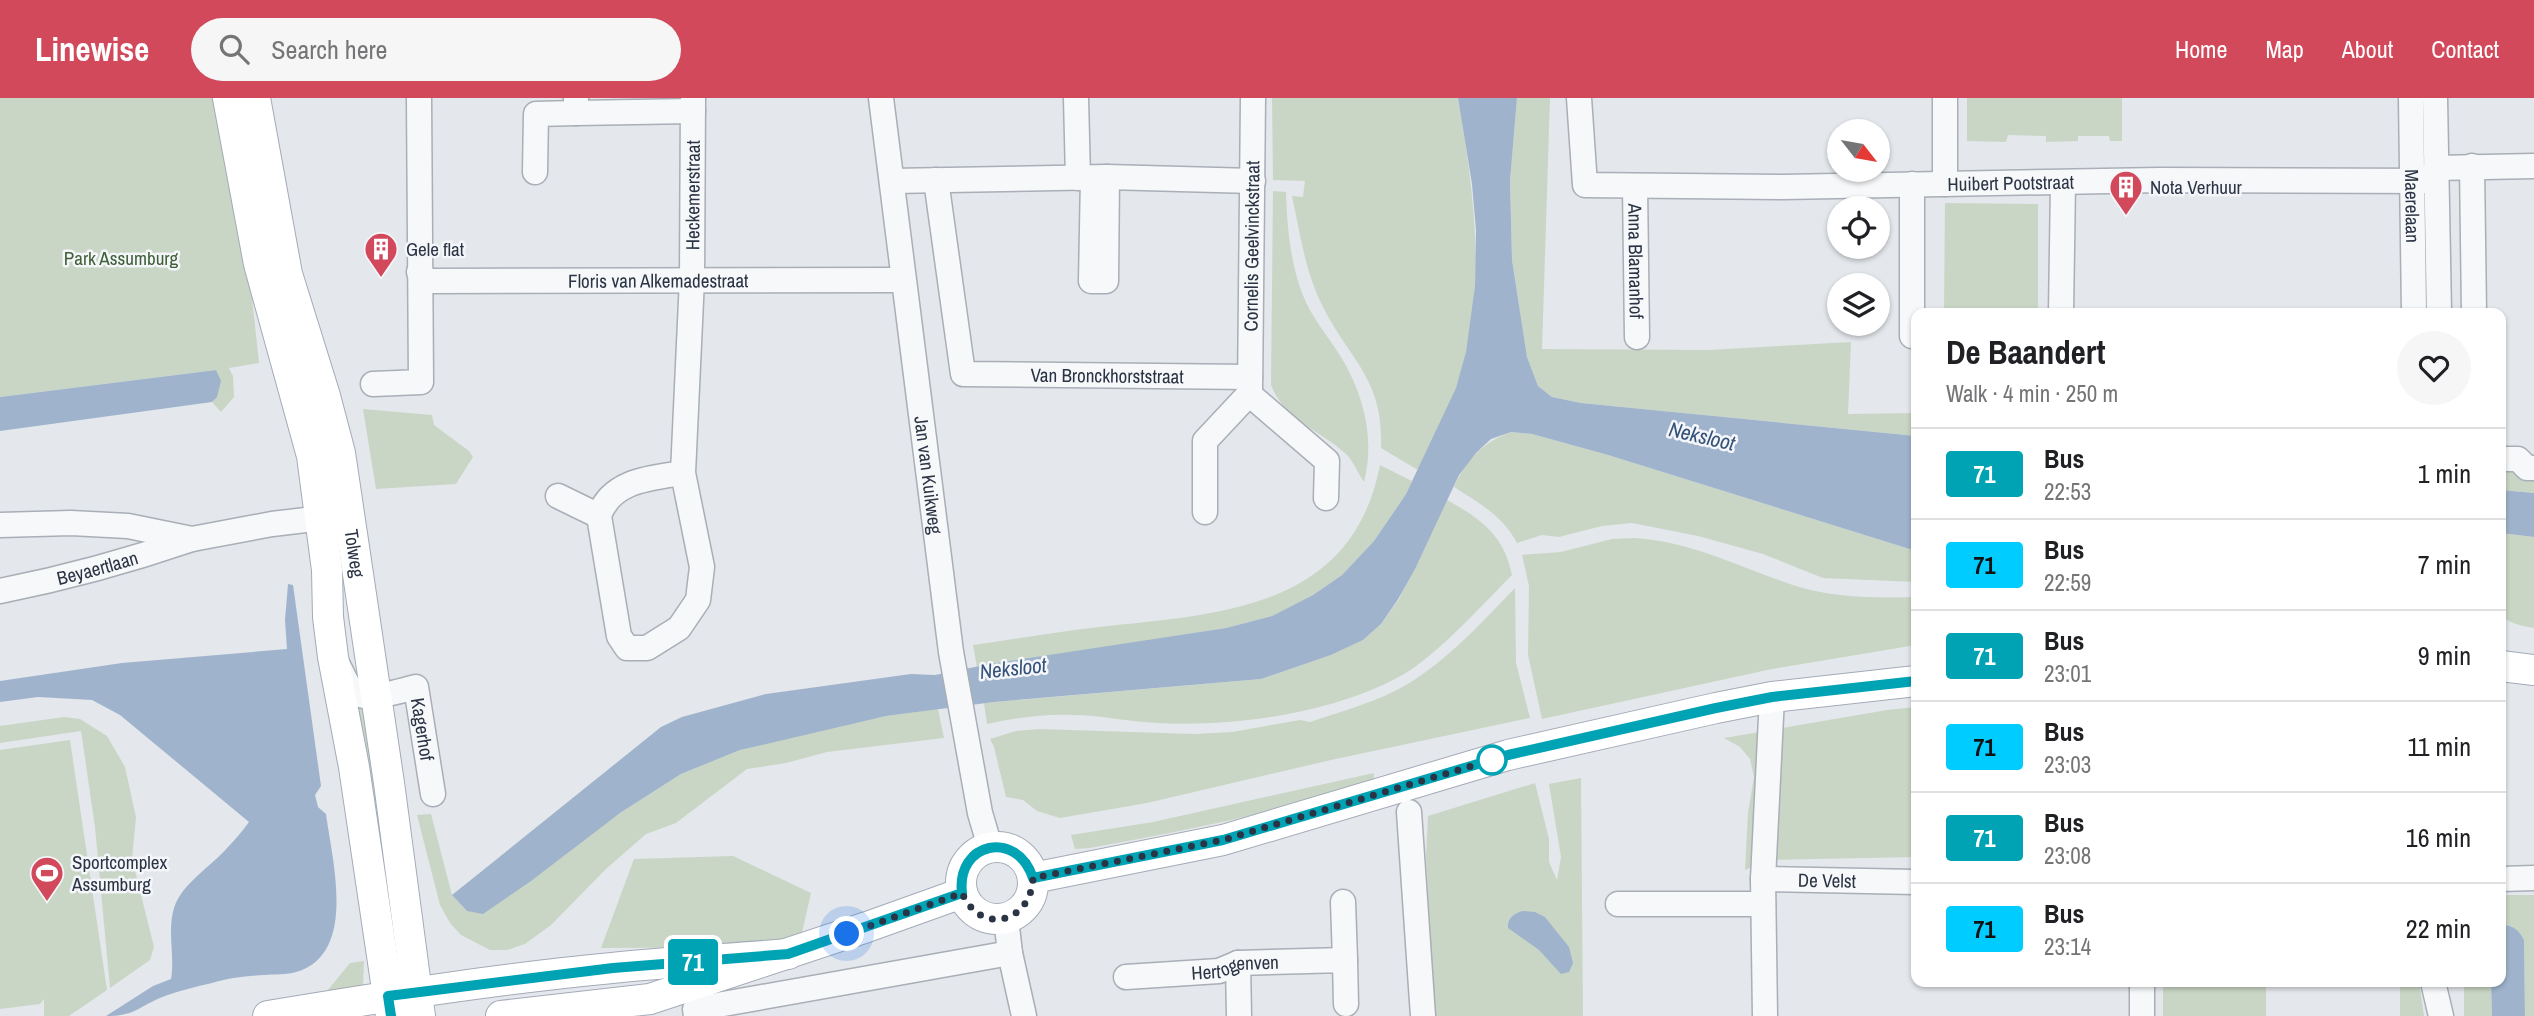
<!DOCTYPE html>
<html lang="en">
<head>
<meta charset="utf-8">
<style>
	body { margin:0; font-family:"Archivo Narrow",sans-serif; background:#f6f6f6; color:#202124; height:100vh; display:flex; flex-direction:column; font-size:26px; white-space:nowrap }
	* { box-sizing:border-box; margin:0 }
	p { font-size:23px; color:#757577 }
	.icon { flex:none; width:38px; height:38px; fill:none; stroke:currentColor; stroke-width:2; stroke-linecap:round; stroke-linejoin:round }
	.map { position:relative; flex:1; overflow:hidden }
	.drawer { position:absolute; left:1911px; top:210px; width:595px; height:679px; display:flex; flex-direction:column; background:#fff; border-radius:14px; box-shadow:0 2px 5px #0004 }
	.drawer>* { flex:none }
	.badge { padding:0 14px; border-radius:5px; font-size:24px; line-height:46px }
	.needle { width:46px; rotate:121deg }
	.fabs { position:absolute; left:1827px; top:21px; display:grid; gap:14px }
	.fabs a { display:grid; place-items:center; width:63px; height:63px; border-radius:50%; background:#fff; box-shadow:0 2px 5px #0004; font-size:35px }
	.you { position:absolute; width:35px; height:35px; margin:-18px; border:5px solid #fff; border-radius:50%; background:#1a73e8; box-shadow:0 0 0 10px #1a73e833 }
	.map>.badge { position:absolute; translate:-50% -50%; box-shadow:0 0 0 4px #fff }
	.round { display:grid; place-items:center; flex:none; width:74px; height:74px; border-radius:37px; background:#f6f6f6 }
	.overview { display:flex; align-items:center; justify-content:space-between; height:119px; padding:0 35px }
	h1 { font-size:33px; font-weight:800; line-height:52px }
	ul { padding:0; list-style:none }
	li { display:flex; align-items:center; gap:21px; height:91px; padding:0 35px; border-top:2px solid #e0e0e0 }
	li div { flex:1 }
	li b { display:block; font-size:26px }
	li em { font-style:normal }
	li .badge { min-width:77px; font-weight:700; text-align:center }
	header { display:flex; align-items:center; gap:42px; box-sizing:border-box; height:98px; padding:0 35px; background:#d1495b; color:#fff }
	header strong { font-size:33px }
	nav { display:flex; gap:38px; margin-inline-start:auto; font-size:24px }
	.search { width:490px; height:63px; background:#f6f6f6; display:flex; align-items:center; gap:18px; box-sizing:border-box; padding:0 24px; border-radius:38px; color:#757577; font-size:26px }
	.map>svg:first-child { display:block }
	.green { fill:#c9d6c5 }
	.water { fill:#9fb4cc }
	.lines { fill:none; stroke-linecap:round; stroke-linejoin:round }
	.minor-casing { stroke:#a9aeb7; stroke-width:27 }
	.major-casing { stroke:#a3abb8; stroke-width:32 }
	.minor { stroke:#f7f8fa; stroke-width:24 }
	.major { stroke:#fff; stroke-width:30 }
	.line-casing { stroke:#fff; stroke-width:16 }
	.line { stroke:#00a3b4; stroke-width:10 }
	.walk { stroke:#2b3445; stroke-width:7; stroke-dasharray:0 12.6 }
	.stop-dot { fill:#fff; stroke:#00a3b4; stroke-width:3.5 }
	.labels { text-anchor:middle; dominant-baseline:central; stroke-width:5; stroke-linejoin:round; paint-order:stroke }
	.street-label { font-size:19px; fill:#2b3445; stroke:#f4f6f9 }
	.poi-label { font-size:19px; fill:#2b3445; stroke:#f4f6f9; text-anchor:start }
	.park-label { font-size:19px; fill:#3f6138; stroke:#f4f6f9 }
	.water-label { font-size:21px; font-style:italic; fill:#34527a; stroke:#f4f6f9 }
</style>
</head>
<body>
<header>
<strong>Linewise</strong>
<div class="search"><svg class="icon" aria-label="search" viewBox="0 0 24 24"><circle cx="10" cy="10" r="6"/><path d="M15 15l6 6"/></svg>Search here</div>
<nav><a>Home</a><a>Map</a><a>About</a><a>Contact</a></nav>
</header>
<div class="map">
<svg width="2534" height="918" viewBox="0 0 2534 918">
	<rect width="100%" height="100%" fill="#e4e7ec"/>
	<!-- green -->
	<path class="green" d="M0,0h215l36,191 8,74 -30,5 4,8 1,21 -13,15 -9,-10 5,-5 -1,-27 -216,27z
		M1272,0h186c16,95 31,195 -2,290 -10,28 -25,55 -38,82l-37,-22c3,-70 -32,-88 -59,-143 -17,-34 -22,-72 -30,-109l11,1 2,-16 -32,-1z
		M1517,0h33l-8,251 166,1 143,-8 -3,72 68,-1v23l-335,-33 -29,-6 -14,-11 -11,-29 -15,-97 -2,-79z
		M1967,0h155v43h-12l-1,-5h-31v5l-32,1v-6l-38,-1 -2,7 -39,-1z
		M1273,93l13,1c1,33 4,69 16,101 9,24 26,43 39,64 23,38 34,82 23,125 -6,-9 -11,-21 -18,-28 -26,-24 -61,-33 -75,-69z
		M1945,105l93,1v109h-94z
		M363,311l69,6 2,10 35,26 4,6 -17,27 -80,5z
		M1511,334l21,2 76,21 308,96v31l-93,-4 -60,-24 -65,-18 -66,-13 -30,3 -43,11 -17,-2 -25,8c-14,-27 -38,-40 -63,-56 12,-27 29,-45 57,-55z
		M2501,366l33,8v21l-33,-3z
		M1380,367l32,16 -6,13 -32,47 -32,34 -29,20 -41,21 -46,12 -249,39 -4,-22c42,-6 84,-13 126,-18 120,-13 253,-17 281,-162z
		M1447,402c34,19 57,35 65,75 -31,31 -78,84 -115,103 -68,36 -164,49 -240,45 -28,-1 -56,-8 -85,-8 -28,-1 -57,3 -85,9l-3,-21 277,-24 70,-24 32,-15 18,-16 17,-23z
		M2501,435l33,4v91c-11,-2 -26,-4 -33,-14z
		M1634,440c57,3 107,30 159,47 39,13 83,13 123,12v48l-144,24 -230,50 -14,-64 1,-69 -7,-31 39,-3 51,-13z
		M1515,490l1,75 14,55 -199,42 -184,43 -87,15 -23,-7 -14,-11 -17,-3 -12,-50 -4,-8 26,-8 23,-2 155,5 38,-2 68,-12 10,2c32,-11 67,-20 96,-37 42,-25 75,-62 109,-97z
		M350,602l21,4 31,237 -7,2 -26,-173z
		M1916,609v150l-147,3 -24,10 3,-57 6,-36 -4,-18 -10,-12 -16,-9 163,-28z
		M938,611l6,29 -117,14 -41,11 -39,6 -71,54 -30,11 -40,35 -55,56 -26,19 -18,6h-17l-29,-15 -11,-12 -10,-18 -23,-90 14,-1 21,81 15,16 214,-137 59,-24 46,-13 100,-21z
		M64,619l16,2 27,17 18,31 11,50 -4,42 22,88 -4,13 -40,28 -15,-161 -14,-96 -81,12v-17z
		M70,642l37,250 -38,26h-25v-17l-4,5 -40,5v-259z
		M1374,675l-1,11c-94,27 -187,47 -283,64l-15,1 -4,-14 82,-13z
		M1581,680l2,238h-148l-9,-159 2,-41 107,-33 14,56v23l8,18 4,-23 -12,-73z
		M733,758l78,37 -10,44 -47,10 -153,1 33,-89z
		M2501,797h33v121h-9l-1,-76 -12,-14 -11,-1z
		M364,863l-1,25 -40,10 27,-33z
		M2163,884h103v34h-103z
		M2400,884h19l5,34h-24z
		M2464,884h27l1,34h-28z"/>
	<!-- water -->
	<path class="water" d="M1458,0h59l-7,83 2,79 15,97 11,29 14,11 29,6 335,33v115l-308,-96 -76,-21 -21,-2 -20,7 -15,14 -17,22 -44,94 -18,32 -16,23 -18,16 -32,15 -70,24 -267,23 -108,14 -146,34 -59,24 -61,39 -89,68 -48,33 -16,-3 -15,-16 209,-168 21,-10 84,-23 145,-20 24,1 55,-11 236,-36 46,-12 41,-21 29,-20 32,-34 32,-47 50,-106 10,-36 9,-66 1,-56 -4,-46z
		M216,272l5,11 -4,16 -5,5 -212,29v-34z
		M2501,392l33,3v44l-33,-4z
		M288,486l5,1 28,201 -6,9 3,12 8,7c6,46 32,140 -30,158 -9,3 -21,2 -32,3 -17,1 -36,3 -52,8 -17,4 -35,8 -52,15 -23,10 -26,18 -54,18l47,-30 18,-7c4,-23 -4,-48 3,-71 8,-25 38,-42 54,-61 8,-8 15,-17 21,-25l-129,-107 -28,-15 -54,-3 -38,5v-21l122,-18 165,-14 -2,-29z
		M1523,813l12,1 10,5 24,30 4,16 -4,9 -8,2 -22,-24 -31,-22c-1,-10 7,-15 15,-17z
		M2501,827c12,0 17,4 23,15l1,76h-33l-1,-34h10z"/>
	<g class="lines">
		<defs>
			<g id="minor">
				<path d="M576,0v15l117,-2"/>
				<path id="s1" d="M881,0l70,554 29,161 10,34"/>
				<path d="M1076,0l2,80"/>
				<path id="s2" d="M1579,0l6,87 198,2 377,-7 276,1"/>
				<path d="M1945,0v86"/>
				<path id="s3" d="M2411,0l3,215"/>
				<path d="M2435,0l4,215"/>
				<path d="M2472,68l2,147"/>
				<path d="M2436,70l98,-2"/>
				<path d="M535,74l1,-58 40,-1"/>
				<path d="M1093,80l-2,103h15l1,-104"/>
				<path id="s4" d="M936,82l27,194 287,3"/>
				<path d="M892,83l215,-4 146,4"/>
				<path id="s5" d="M1635,88l2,151"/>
				<path id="s6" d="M419,174l9,9 475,-1"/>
				<path d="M2061,215l2,-130"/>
				<path d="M1912,238v-152"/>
				<path d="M373,286l48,-2 -2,-284"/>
				<path id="s7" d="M1250,293l3,-293"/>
				<path d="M2501,361h17l9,9h7"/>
				<path id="s8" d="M683,375c-32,5 -72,7 -84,43l20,120 8,12h20l32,-20 19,-28 4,-33 -19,-94 9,-194 1,-181"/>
				<path d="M558,398l41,20"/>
				<path d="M1205,414v-71l44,-47 78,67 -1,37"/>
				<path d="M0,427l71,-2 57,3 64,13 80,-15 67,-8"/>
				<path id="s9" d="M0,493c66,-13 128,-30 192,-52"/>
				<path id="s10" d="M339,569c4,8 8,19 15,25 11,11 48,-2 62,-5l17,107"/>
				<path d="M1409,714l14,204"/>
				<path d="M1763,781l9,-182"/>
				<path d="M2501,781l33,-1"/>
				<path d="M1343,804l2,58"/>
				<path d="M1618,806h145"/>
				<path d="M1006,820l4,35 14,63"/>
				<path d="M1238,865l1,53"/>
				<path id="s11" d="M1126,879l93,-6 19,-8 107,-3 1,44"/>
				<path d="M2433,884l8,34"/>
				<path d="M696,918l-1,-7 315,-56"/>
				<path id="s12" d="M1765,918l-2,-137 153,3"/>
				<path d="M2142,918v-34"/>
			</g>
			<g id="major">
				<path d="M228,0l31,166 53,192 15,114 1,47 5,40 21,110 37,249"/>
				<path id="s13" d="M255,0l32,176 38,122 15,57 49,330 31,233"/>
				<path d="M2501,568l33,4"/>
				<circle cx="997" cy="785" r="36"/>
				<path d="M1033,780l190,-38 285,-85 208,-47 56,-11 144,-16"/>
				<path d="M268,918c114,-19 228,-37 344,-48 58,-6 117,-9 176,-14"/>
				<path d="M501,918l149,-17 217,-72 95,-34"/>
			</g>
		</defs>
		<!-- minor casing -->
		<use href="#minor" class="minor-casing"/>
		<!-- major casing -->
		<use href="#major" class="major-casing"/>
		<!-- minor -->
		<use href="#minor" class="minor"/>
		<!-- major -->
		<use href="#major" class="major"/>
	</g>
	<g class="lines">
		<defs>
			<path id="line" d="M391,918l-3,-20 225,-28 175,-14 174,-61c-6,-51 55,-64 71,-15l190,-38 285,-85 208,-47 56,-11 144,-16"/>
		</defs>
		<!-- line casing -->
		<use href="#line" class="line-casing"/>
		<!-- line -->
		<use href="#line" class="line"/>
		<!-- walk -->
		<path class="walk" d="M847,836l115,-41c19,43 69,30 71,-15l190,-38 269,-80"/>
	</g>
	<!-- icons -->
	<defs>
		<symbol id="building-pin" viewBox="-11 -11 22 30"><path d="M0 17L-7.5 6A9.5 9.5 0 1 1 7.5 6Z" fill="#d1495b" stroke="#f4f6f9"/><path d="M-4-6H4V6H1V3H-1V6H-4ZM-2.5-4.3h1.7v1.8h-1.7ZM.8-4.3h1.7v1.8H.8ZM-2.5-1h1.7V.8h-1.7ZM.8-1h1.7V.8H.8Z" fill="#fff"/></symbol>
		<symbol id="stadium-pin" viewBox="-11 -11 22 30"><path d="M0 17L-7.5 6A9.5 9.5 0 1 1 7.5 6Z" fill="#d1495b" stroke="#f4f6f9"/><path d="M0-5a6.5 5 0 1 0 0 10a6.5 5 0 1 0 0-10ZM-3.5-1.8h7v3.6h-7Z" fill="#fff"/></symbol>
	</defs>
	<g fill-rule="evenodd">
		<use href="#building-pin" x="2107" y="70" width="38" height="52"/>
		<use href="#building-pin" x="362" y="132" width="38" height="52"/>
		<use href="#stadium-pin" x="28" y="756" width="38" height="52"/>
	</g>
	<!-- markers -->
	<circle class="stop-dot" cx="1492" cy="662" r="14"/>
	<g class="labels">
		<!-- street labels -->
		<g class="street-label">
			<text stroke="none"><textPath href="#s2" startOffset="513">Huibert Pootstraat</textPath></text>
			<text stroke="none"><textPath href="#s8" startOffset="735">Heckemerstraat</textPath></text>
			<text stroke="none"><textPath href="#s3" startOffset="108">Maerelaan</textPath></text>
			<text stroke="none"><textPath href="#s7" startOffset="145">Cornelis Geelvinckstraat</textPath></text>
			<text stroke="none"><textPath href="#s5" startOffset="75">Anna Blamanhof</textPath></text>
			<text stroke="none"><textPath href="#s6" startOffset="243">Floris van Alkemadestraat</textPath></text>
			<text stroke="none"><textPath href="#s4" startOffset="340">Van Bronckhorststraat</textPath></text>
			<text stroke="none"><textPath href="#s1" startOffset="380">Jan van Kuikweg</textPath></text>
			<text stroke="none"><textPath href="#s13" startOffset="467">Tolweg</textPath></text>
			<text stroke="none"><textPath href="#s9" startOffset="100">Beyaertlaan</textPath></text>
			<text stroke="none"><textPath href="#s10" startOffset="136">Kagerhof</textPath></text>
			<text stroke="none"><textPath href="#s12" startOffset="201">De Velst</textPath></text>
			<text stroke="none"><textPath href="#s11" startOffset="110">Hertogenven</textPath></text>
		</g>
		<!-- poi labels -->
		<g class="poi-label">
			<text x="2150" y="89">Nota Verhuur</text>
			<text x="406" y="151">Gele flat</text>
			<text x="72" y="764">Sportcomplex<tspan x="72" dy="22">Assumburg</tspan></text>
		</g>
		<!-- park labels -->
		<g class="park-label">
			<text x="121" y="160">Park Assumburg</text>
		</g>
		<!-- water labels -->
		<g class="water-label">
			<text transform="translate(1702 338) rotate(13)">Neksloot</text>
			<text transform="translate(1013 570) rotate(-6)">Neksloot</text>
		</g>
	</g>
</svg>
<div class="fabs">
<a><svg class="needle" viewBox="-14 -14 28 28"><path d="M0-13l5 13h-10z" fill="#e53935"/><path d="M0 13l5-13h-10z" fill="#757577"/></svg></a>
<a><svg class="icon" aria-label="locate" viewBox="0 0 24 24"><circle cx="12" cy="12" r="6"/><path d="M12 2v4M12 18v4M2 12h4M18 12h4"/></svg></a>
<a><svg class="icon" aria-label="layers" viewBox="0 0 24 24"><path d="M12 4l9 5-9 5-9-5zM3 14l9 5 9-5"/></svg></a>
</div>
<div class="you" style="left:847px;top:836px"></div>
<b class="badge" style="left:693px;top:864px;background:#00a3b4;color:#fff">71</b>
<section class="drawer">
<div class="overview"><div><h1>De Baandert</h1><p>Walk · 4 min · 250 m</p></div><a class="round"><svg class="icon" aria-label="heart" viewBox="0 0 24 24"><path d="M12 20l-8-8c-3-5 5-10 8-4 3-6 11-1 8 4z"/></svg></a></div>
<ul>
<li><span class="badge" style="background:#00a3b4;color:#fff">71</span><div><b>Bus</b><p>22:53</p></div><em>1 min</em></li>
<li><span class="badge" style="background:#0cf;color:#111">71</span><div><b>Bus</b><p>22:59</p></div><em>7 min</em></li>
<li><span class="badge" style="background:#00a3b4;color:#fff">71</span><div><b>Bus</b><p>23:01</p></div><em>9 min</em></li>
<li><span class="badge" style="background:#0cf;color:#111">71</span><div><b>Bus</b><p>23:03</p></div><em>11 min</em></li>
<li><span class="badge" style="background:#00a3b4;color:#fff">71</span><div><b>Bus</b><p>23:08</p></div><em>16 min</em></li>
<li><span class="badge" style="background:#0cf;color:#111">71</span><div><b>Bus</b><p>23:14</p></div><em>22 min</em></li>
</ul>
</section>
</div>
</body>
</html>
